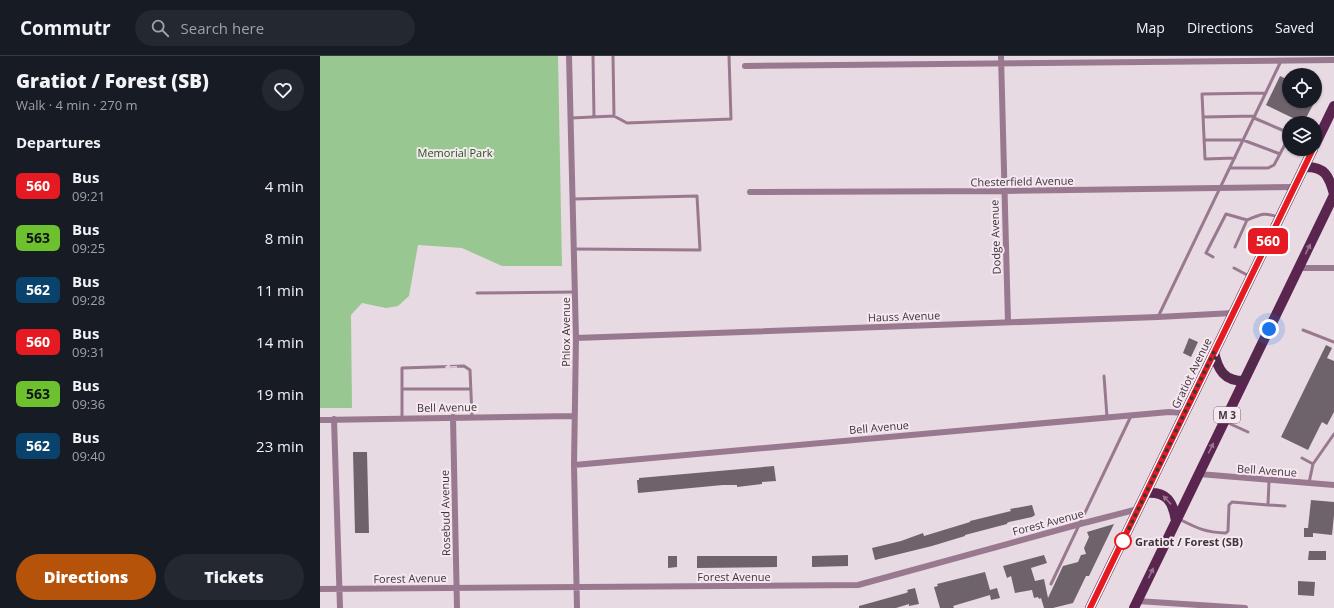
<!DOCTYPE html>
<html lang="en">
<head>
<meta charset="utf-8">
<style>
	body { margin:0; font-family:"Open Sans",sans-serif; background:#242831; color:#f1f3f6; height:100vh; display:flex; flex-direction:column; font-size:15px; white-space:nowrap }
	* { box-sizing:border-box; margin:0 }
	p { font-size:13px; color:#9ea1a6 }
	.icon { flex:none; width:22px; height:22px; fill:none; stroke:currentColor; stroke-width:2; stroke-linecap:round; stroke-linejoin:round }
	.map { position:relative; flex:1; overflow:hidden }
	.sheet { display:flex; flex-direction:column; background:#171b24; width:320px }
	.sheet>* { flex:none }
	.badge { padding:0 8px; border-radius:6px; font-size:14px; line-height:26px }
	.fabs { position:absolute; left:962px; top:12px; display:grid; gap:8px }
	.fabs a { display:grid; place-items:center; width:40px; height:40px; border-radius:50%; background:#171b24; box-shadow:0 1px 3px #0004; font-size:20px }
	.you { position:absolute; width:20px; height:20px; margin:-10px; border:3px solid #fff; border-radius:50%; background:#1a73e8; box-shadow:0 0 0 6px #1a73e833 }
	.map>.badge { position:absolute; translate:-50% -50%; box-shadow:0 0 0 2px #fff }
	h2 { padding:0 16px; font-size:15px; line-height:36px }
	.round { display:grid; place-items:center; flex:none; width:42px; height:42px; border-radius:21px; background:#242831 }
	.head { display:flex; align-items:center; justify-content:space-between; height:68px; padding:0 16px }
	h1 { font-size:19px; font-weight:800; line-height:30px }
	.primary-button { display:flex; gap:8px; margin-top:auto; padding:8px 16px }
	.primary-button a { flex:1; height:46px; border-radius:24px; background:#b45309; color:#fff; font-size:16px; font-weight:800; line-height:46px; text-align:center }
	.primary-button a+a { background:#242831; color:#f1f3f6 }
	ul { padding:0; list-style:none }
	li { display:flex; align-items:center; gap:12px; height:52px; padding:0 16px }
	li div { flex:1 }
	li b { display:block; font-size:15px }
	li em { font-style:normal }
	li .badge { min-width:44px; font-weight:700; text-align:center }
	header { display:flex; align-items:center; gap:24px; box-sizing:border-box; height:56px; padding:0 20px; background:#171b24; border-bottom:1px solid #363941 }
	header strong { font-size:19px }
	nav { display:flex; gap:22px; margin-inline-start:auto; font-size:14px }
	.search { width:280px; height:36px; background:#242831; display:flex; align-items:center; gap:10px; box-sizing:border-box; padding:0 14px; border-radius:22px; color:#9ea1a6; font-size:15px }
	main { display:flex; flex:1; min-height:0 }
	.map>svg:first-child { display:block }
	.green { fill:#99c792 }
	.building { fill:#6f636b }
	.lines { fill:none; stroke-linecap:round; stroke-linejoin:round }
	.lane { stroke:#99798f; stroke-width:3 }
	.street { stroke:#99798f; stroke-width:6 }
	.primary { stroke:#5a254e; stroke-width:10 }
	.oneway { fill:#98738f }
	.oneway2 { fill:#e3d1dd }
	.line-casing { stroke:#fff; stroke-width:9 }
	.line { stroke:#e51a23; stroke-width:6 }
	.walk { stroke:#3d373b; stroke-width:4; stroke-dasharray:0 7.2 }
	.stop-dot { fill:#fff; stroke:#e51a23; stroke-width:2 }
	.labels { text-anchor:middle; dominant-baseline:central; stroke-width:4; stroke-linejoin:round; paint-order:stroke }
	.shield { fill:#f6e7f1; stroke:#746c72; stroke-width:1 }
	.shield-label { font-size:10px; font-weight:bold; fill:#3d373b }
	.park-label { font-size:11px; fill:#1c5613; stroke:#f6e7f1 }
	.street-label { font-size:11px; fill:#3d373b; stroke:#f6e7f1 }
	.stop-label { font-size:11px; font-weight:bold; fill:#3d373b; stroke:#f6e7f1; text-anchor:start }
</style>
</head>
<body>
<header>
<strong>Commutr</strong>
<div class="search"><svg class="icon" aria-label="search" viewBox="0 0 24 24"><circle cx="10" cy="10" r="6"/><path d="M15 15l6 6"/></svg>Search here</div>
<nav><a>Map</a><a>Directions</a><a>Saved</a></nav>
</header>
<main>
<section class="sheet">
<div class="head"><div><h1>Gratiot / Forest (SB)</h1><p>Walk · 4 min · 270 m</p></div><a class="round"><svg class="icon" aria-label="heart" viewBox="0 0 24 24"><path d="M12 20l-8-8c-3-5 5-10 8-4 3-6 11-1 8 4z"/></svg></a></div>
<h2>Departures</h2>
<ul>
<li><span class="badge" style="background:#e51a23;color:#fff">560</span><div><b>Bus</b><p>09:21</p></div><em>4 min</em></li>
<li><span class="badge" style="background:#6dc02e;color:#111">563</span><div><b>Bus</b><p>09:25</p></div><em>8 min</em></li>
<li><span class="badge" style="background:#09426a;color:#fff">562</span><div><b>Bus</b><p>09:28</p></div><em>11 min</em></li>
<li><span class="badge" style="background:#e51a23;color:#fff">560</span><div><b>Bus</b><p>09:31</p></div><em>14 min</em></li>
<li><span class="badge" style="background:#6dc02e;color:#111">563</span><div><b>Bus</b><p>09:36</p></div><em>19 min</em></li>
<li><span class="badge" style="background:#09426a;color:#fff">562</span><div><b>Bus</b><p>09:40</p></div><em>23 min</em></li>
</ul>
<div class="primary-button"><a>Directions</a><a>Tickets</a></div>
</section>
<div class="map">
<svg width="1014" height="552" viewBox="0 0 1014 552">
	<rect width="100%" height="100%" fill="#e8dae3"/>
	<!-- green -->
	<path class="green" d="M0,0h238l4,210h-60l-40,-18 -44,-3 -9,51 -11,10 -12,2 -24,-5 -11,12 1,93h-32z"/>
	<!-- building -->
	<path class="building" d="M960,20l9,4v21h26l-9,17 -2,-1 -3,5 -35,-17z
		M869,282l9,4 -7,15 -8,-4z
		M1006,289l6,3 -5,10 7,3v51l-7,13 -5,-3 -14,28 -27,-13z
		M33,396h14l2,81h-14z
		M454,410l2,15 -14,1v2l-25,3v-2h-14l-85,8 -1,-13h2v-2z
		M991,444l23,2v13l-2,20 -19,-2v4h-9v-9h4z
		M712,449l3,10 -3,2 -23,5 -2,1v1l-42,11v1l-33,10 -57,14 -3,-12 29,-7 22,-8 1,3 46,-14v-1l41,-10 -1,-2z
		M794,468l-25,52h-3l-13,27 -20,5h-9l-3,-10 -2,1 -1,-2 -4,1 -2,-8 -17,3 -4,-17 -4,2 -4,-12 41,-11 3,8 -16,5 4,13 9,-2 4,19 15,-32 15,-4 3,-7 5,-1 -2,-6 5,-11 -2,-5z
		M989,495h17v9h-18z
		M528,499v11l-36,1v-11z
		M348,500h9v11l-9,1z
		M377,500h80v11l-80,1z
		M665,516l5,18 7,-2 3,10 -9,2 -1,-5 -37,11 1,2h-14l-6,-21 4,-1 -1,-2z
		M978,525l17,1 -1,14 -16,-1z
		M595,532l4,16 -10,2v-2l-13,4h-37v-2l47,-13 2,-1 -1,-2z"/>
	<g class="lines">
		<!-- lane -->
		<path class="lane" d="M273,0l1,61
			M293,0l1,60
			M883,61l52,-1
			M251,62l43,-2 13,7 104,-4 -2,-63
			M934,62l35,15
			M884,84h39l37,14
			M915,102l-30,1 -3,-65 64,-1
			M910,112h38l6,-3 15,-28
			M253,143l124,-3 3,54 -126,-1
			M927,164c15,-6 16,-8 31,-3
			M893,201l-7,-4 20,-39 21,6 -12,27
			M914,212l15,8
			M157,237l98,-1
			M838,261l123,-256
			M983,274l31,12
			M784,320l3,41
			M82,333h68
			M82,362v-50l62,-2 6,4 2,47
			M906,366l22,10
			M982,402l11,6 -4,19
			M993,408l21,-30
			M948,449l17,1
			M859,463c18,9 25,13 47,14l2,-2 1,-26 3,-3 36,3 1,-24
			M731,528l80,-168"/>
		<!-- street -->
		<path class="street" d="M249,0l7,282 -2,127 3,143
			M681,0l7,266
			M425,10l589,-6
			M430,136l254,-1 290,-4
			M979,212h35
			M256,282l582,-21 75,-4
			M133,361l4,191
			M14,363l6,189
			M0,364l254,-4
			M254,409l595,-53 16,1
			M879,418l135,11
			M0,533l538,-4 222,-61 58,-15
			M817,545l108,7"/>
		<!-- primary -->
		<path class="primary" d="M995,89l19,-39
			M984,111c21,-1 25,9 30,27
			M894,296c4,18 10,29 30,29
			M826,437c21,-2 27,9 30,28
			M770,552l223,-459
			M814,552l200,-413"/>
	</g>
	<!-- one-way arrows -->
	<defs><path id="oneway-solid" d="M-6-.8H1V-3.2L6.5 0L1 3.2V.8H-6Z"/></defs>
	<g class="oneway">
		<use href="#oneway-solid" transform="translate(988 193) rotate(-64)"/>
		<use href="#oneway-solid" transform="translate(891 392) rotate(-64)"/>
		<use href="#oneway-solid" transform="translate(847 444) rotate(-133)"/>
		<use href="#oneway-solid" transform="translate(831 517) rotate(-64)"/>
	</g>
	<use class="oneway2" href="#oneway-solid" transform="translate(131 311) rotate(179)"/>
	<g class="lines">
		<defs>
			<path id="line" d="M770,552l223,-459"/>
		</defs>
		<!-- line casing -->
		<use href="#line" class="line-casing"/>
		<!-- line -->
		<use href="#line" class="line"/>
		<!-- walk -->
		<path class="walk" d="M803,485l91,-189c4,18 10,28 30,28l25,-51"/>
	</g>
	<!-- markers -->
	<circle class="stop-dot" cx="803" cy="485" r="8"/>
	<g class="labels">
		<!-- shield labels -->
		<rect class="shield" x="894" y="351" width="26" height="16" rx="3"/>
		<g class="shield-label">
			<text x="907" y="359">M 3</text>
		</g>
		<!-- park labels -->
		<g class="park-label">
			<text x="135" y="96">Memorial Park</text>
		</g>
		<!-- street labels -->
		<g class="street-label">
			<text transform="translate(702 125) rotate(-1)">Chesterfield Avenue</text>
			<text transform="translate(675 181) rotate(-92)">Dodge Avenue</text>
			<text transform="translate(584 260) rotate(-2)">Hauss Avenue</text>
			<text transform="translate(245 276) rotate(-90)">Phlox Avenue</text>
			<text transform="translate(871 317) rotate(-64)">Gratiot Avenue</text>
			<text transform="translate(127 351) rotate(-1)">Bell Avenue</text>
			<text transform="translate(559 371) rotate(-5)">Bell Avenue</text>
			<text transform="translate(947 414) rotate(4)">Bell Avenue</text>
			<text transform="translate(125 457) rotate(-91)">Rosebud Avenue</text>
			<text transform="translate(728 466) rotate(-15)">Forest Avenue</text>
			<text x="414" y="520">Forest Avenue</text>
			<text transform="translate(90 522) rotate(-1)">Forest Avenue</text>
		</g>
		<!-- stop labels -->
		<g class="stop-label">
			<text x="815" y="485">Gratiot / Forest (SB)</text>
		</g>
	</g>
</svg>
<div class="fabs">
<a><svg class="icon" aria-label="locate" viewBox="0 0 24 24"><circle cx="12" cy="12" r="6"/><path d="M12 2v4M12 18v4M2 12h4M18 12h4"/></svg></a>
<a><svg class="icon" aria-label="layers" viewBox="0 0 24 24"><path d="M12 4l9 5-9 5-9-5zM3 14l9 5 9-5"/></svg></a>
</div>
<div class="you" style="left:949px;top:273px"></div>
<b class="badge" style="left:948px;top:185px;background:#e51a23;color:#fff">560</b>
</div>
</main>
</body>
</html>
